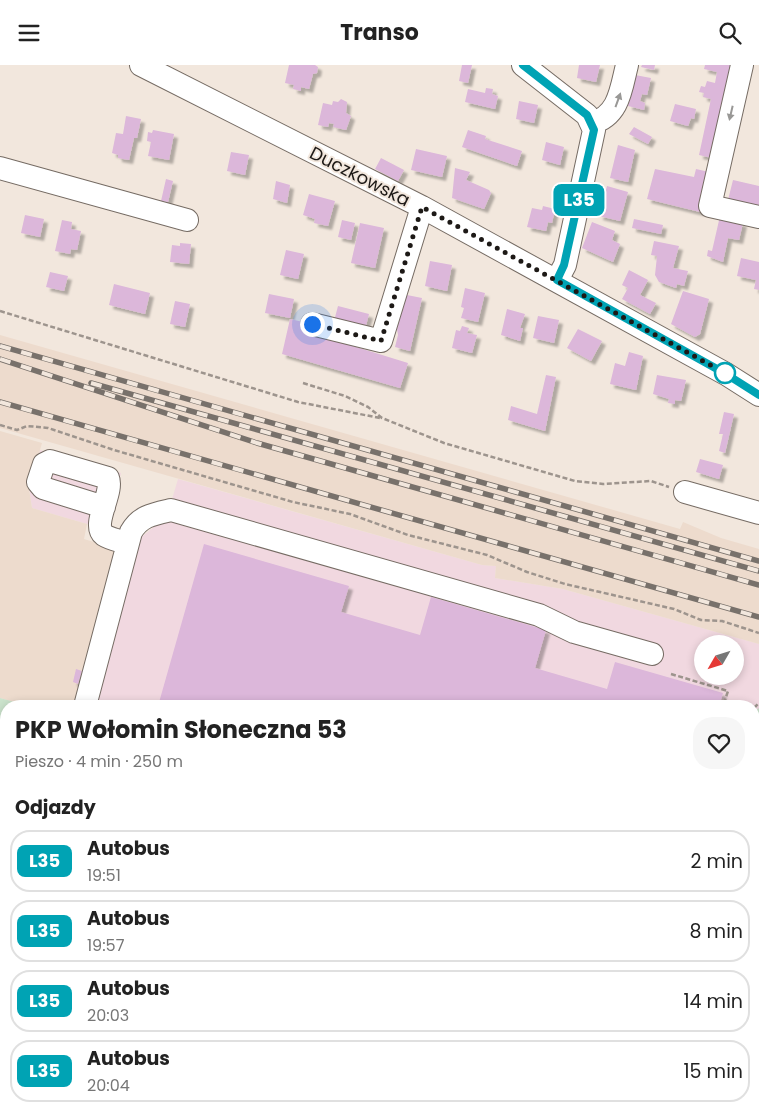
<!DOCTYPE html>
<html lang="pl">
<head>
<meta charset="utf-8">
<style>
	body { margin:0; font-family:Poppins,sans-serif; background:#f6f6f6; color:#222; height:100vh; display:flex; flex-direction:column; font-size:19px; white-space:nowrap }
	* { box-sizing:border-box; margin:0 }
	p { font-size:16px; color:#767676 }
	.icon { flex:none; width:28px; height:28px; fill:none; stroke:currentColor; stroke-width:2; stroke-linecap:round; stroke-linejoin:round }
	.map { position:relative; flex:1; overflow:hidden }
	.sheet { position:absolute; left:0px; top:635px; width:760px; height:420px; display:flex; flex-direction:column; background:#fff; border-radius:20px 20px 0 0; box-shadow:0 2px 8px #0003 }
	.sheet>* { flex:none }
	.badge { padding:0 10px; border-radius:8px; font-size:18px; line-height:32px }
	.needle { width:32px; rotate:231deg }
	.buttons { position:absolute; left:694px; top:570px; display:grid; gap:10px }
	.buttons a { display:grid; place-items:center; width:50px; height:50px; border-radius:50%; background:#fff; box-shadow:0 2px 8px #0003; font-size:25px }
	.you { position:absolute; width:25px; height:25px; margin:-12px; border:4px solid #fff; border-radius:50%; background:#1a73e8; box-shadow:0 0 0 8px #1a73e833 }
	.map>.badge { position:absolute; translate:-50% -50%; box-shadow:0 0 0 2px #fff }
	h2 { padding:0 15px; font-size:19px; line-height:45px }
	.round { display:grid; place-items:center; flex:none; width:52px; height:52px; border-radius:20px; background:#f6f6f6 }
	.overview { display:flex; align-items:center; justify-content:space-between; height:85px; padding:0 15px }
	h1 { font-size:24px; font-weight:700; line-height:38px }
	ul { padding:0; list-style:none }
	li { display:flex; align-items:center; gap:15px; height:62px; margin:0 10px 8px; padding:0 5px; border:2px solid #e0e0e0; border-radius:20px }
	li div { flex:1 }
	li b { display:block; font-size:19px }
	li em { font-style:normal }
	li .badge { min-width:55px; font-weight:700; text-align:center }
	header { display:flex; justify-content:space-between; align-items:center; height:65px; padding:0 15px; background:#fff; font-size:22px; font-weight:700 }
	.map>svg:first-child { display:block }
	.commercial { fill:#f1d8e0; fill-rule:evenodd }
	.built { fill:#eddbcd }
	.green { fill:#cbe3cc }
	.building { fill:#dcb7da; filter:url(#shadow) }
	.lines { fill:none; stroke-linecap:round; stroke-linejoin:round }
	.minor-casing { stroke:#756b63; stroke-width:24 }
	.major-casing { stroke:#c9c8c7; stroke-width:29 }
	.path { stroke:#9d948d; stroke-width:2.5; stroke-dasharray:5 2.5; stroke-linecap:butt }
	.minor { stroke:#fff; stroke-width:22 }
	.major { stroke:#e4c791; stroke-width:28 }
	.rail-casing { stroke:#78716b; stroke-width:5.5 }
	.rail { stroke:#f2e7dd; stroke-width:4; stroke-dasharray:11; stroke-linecap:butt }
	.oneway { fill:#999896 }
	.line-casing { stroke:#fff; stroke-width:11 }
	.line { stroke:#00a3b4; stroke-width:8 }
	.walk { stroke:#1d1916; stroke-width:5; stroke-dasharray:0 9 }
	.stop-dot { fill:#fff; stroke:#00a3b4; stroke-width:2.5 }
	.labels { text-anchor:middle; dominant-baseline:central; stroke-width:4; stroke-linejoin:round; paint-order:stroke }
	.street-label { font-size:18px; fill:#1d1916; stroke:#f2e7dd }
</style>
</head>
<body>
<header><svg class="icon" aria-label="menu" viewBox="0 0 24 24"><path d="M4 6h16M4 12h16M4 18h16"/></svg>Transo<svg class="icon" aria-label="search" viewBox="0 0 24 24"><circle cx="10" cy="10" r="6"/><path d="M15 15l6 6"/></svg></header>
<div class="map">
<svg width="759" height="1055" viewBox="0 0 759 1055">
	<defs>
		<filter id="shadow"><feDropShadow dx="4" dy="4" stdDeviation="1" flood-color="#0004"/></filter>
	</defs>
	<rect width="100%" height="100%" fill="#f2e7dd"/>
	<!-- commercial -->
	<path class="commercial" d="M40,385l81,23 -14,51h-20l-55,-16 -3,-19z
		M178,414l304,86 14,1 -1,12 68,11 196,55v181l-5,13v-132h-660l45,-167 16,-13 10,-3zM702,579h33v32h-33z
		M0,699l6,2v348h662l-2,6h-666z"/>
	<!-- built -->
	<path class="built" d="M0,270l680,194 3,-7 38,16 38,11v95l-196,-55 -68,-11 1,-12 -14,-1 -482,-137z
		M0,366l42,12 -13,46 3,19 55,16 -3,15 26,8 6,5 -38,154h-49l-29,-8z"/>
	<!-- green -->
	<path class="green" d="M0,633l29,8h-23v60l-6,-2z
		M759,643v116l-5,13v-125z
		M6,823v79l-6,22v-90z
		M6,960v69l-3,12 3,1v7h23l22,6h-51v-73z
		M605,1049h62l-1,6h-63z"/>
	<!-- building -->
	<path class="building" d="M289,0h26l3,2 -1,6 -4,1 -4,15 -8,-2v4l-8,-2 1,-4 -9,-2z
		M462,0h10l-4,18 -9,-2z
		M579,0h21l-4,17 -19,-4z
		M642,0h13l-1,5 -13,-3z
		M705,0h28l-21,93 -13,-3 12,-56 -8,-2 1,-4 -5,-1 2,-6 4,1 2,-6 8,2 2,-11 -13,-3z
		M635,10l16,3 -4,17 -5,-1 -2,7 5,2 -1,7 -16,-4z
		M486,23l7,1 -1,5 6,2 -3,13 -30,-7 3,-13 17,4z
		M341,34l6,3 -1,11 5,3 -5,14 -13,-3 1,-3 -5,-1 -1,4 -10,-2 5,-22 9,2 1,-4 5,1z
		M519,36l19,4 -4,18 -18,-4z
		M675,39l21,5 -2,10 -3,-1 -3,8 -18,-5z
		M126,51l15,3 -4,19h-3l-5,22 -11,-2v-3l-6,-2 4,-20 7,1z
		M634,62l18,10 -4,7 -19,-10z
		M153,65l21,4 -5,26 -21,-4 3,-14 -4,-1 1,-9 4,1z
		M468,65l18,6 -1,3 37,12 -5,15 -55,-19z
		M546,77l18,5 -4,18 -18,-5z
		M618,80l17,5 -7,32 -18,-4z
		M416,84l31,7 -5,21 -31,-7z
		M231,87l18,3 -4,20 -18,-4z
		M381,93l23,12 -6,11 -23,-12z
		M455,103l15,4 -4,8 23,10 2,3 -7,16 -32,-11z
		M655,104l39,8 2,-8 13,3 -9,40 -53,-13z
		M166,114l7,2 -5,21 -7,-1z
		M733,115l26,6v25l-32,-7z
		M276,116l14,4 -3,18 -14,-4z
		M607,121l21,6 -8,29 -21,-5z
		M309,129l26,7 -7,25 -14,-3 1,-4 -12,-4z
		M543,141l12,3 -3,14 -4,-1 -2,9 -19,-4 5,-19 10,2z
		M25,150l19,4 -4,18 -19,-4z
		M720,151l23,7 -4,17 -11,-2 -5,24 -16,-6 1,-6 4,1z
		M634,154l29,6 -2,9 -29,-6z
		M62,155l10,2 -1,7 10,2 -4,19 -6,-1 -1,5 -15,-3z
		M342,155l13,3 -4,17 -13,-3z
		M592,157l23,9 -3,9 8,4 -7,18 -31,-14z
		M360,158l24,5 -9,40 -24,-5z
		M654,176l25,5 -6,22 15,3 -4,15 -7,-2 -1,4 -17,-6 -4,-7 2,-19 -6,-1z
		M180,178l11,1 -2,20 -19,-2 2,-17 8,1z
		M286,185l18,4 -6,25 -18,-4z
		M741,193l18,4v28l-5,-1 2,-9 -19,-4z
		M430,196l22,4 -5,26 -22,-5z
		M629,205l19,10 -8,15 16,8 -6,11 -28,-15 6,-11 -6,-3z
		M50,207l18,4 -4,15 -18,-4z
		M114,219l36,9 -5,21 -36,-9z
		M465,223l20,5 -7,29 -17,-4 3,-10 -3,-1z
		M683,226l26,8 -9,35 -5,3 -24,-13z
		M269,229l25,5 -4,19 -25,-5z
		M407,230l15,3 -12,53 -15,-4 3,-12 -1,-6 7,-30z
		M175,236l15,3 -5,23 -15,-3z
		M338,241l31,8 -5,19 -31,-8z
		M507,244l18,5 -5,14h3l-3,13 -19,-6z
		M538,251l21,4 -5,23 -21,-5z
		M290,254l13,3 -2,8 107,33 -8,25 -118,-34z
		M462,261l7,2 -2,5 10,2 -5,18 -20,-5 4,-18 4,1z
		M578,264l24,12 -11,20 -24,-13z
		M629,287l14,4 -7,34 -26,-6 5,-21 10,3z
		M546,310l10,2 -11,54 -37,-11 3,-14 26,8z
		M657,310l29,5 -5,21 -6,-1v4l-7,-1 1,-4 -16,-5z
		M724,347l10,2 -9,39 -6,-2 4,-17h-4z
		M700,394l23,6 -4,14 -23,-7z
		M204,479l145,42 -8,26 79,23 11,-38 115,33 -11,38 72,21 8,-27 108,31 -4,13h-561z
		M76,604l6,2 -4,13 -5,-2z
		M131,1049h315l20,5 -315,1z"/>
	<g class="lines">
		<defs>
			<path id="minor" d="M141,0l281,142 304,167 33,21
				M523,0l64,50 7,15 -29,135 -8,15
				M742,0l-32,141 49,11
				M592,58c27,-7 29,-34 35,-58
				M0,103l187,52
				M312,259l69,17 41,-134
				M685,427l74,21
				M104,442l-61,-19 -5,-6 6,-18 6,-3 58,17c6,14 -17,47 -4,57 6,4 16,6 23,8
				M85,641l46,-174c9,-16 22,-18 40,-22l368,105 35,17 78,22
				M0,768l6,1
				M0,812l6,-23
				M0,953l6,-21
				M94,1049l20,6
				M489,1049l21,6"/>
			<path id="major" d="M754,842l5,-16
				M754,920l5,-26
				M754,941l5,5
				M754,1001l5,-4
				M691,1055l2,-6
				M714,1055l2,-6"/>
		</defs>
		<!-- minor casing -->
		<use href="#minor" class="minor-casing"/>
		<!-- major casing -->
		<use href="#major" class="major-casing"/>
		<!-- path -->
		<path class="path" d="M0,246l298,91 82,16
			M303,318l42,13 23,11 14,11 62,25 131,38 28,3 48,-3 18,6
			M0,360l17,5 10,-4 21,2 66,22 179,52 57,12 58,21 79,20 40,17 38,12 109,25 27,11 21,1 37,12
			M671,609l57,17 -5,15
			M754,643l5,-5
			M754,782l5,-13
			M754,797l5,-13
			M754,1025l5,-1"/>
		<!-- minor -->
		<use href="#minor" class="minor"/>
		<!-- major -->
		<use href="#major" class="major"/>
		<defs>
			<path id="rail" d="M0,281l759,215
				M0,294l257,84 502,142
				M91,318l668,188
				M0,337l759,215"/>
		</defs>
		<!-- rail casing -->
		<use href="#rail" class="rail-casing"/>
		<!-- rail -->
		<use href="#rail" class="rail"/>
	</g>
	<!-- one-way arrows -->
	<defs><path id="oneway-solid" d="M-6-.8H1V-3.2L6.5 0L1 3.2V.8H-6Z" transform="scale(1.25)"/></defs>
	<g class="oneway">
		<use href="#oneway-solid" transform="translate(618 35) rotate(-70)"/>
		<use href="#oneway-solid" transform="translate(731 48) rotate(103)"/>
	</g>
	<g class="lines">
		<defs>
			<path id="line" d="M523,0l64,50 7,15 -30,135 -7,15 169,94 33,21"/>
		</defs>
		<!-- line casing -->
		<use href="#line" class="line-casing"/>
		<!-- line -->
		<use href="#line" class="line"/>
		<!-- walk -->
		<path class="walk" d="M312,259l69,17 41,-134 303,166"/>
	</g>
	<!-- markers -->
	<circle class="stop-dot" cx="725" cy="308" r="10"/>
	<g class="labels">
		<!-- street labels -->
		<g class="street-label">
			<text transform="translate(360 111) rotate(27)">Duczkowska</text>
		</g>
	</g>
</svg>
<div class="buttons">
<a><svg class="needle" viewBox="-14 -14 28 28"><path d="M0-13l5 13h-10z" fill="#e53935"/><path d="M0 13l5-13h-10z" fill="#767676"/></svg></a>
</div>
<div class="you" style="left:312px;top:259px"></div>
<b class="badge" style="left:579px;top:135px;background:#00a3b4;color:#fff">L35</b>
<section class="sheet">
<div class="overview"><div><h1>PKP Wołomin Słoneczna 53</h1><p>Pieszo · 4 min · 250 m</p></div><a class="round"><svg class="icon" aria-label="heart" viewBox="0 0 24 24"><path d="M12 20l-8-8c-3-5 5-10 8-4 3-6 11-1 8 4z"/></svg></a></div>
<h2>Odjazdy</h2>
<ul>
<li><span class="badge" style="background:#00a3b4;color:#fff">L35</span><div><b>Autobus</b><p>19:51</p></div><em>2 min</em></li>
<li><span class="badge" style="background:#00a3b4;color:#fff">L35</span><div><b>Autobus</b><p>19:57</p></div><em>8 min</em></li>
<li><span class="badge" style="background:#00a3b4;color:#fff">L35</span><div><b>Autobus</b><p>20:03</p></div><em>14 min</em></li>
<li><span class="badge" style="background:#00a3b4;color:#fff">L35</span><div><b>Autobus</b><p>20:04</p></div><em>15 min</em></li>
</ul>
</section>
</div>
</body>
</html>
